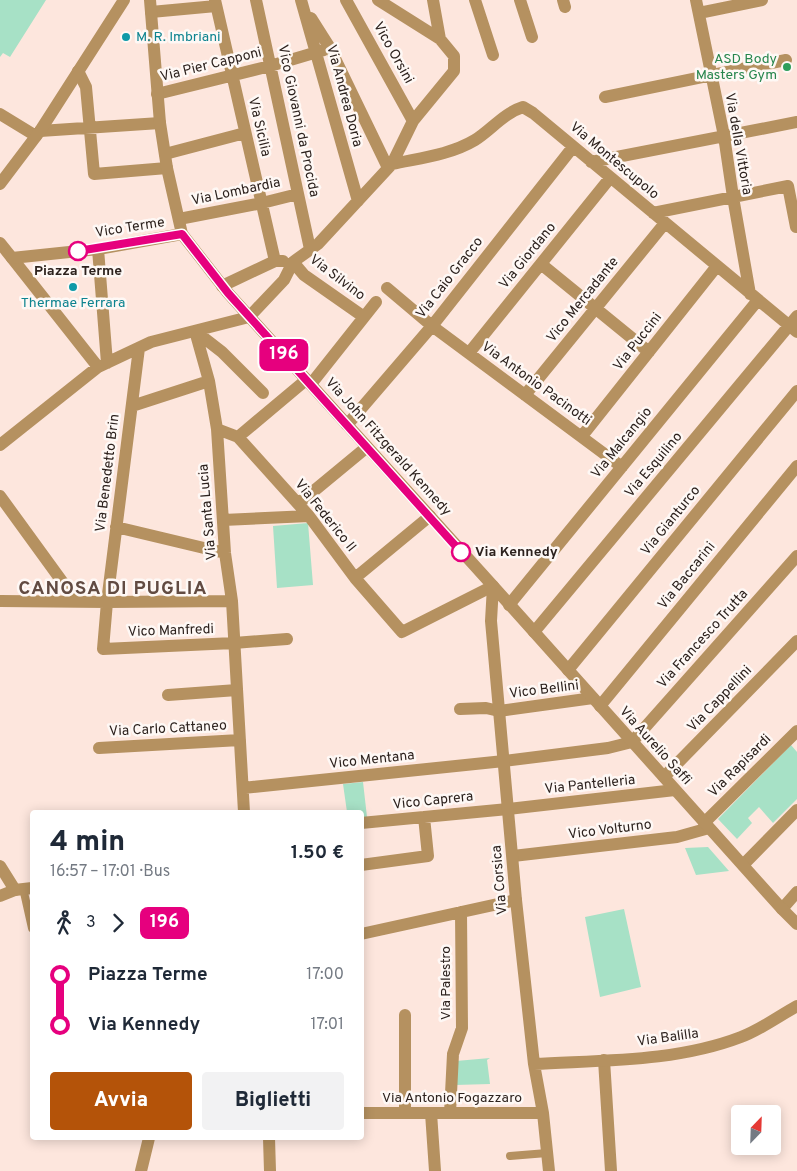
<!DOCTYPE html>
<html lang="it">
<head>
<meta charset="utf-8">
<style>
	body { margin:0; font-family:Overpass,sans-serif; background:#f2f2f3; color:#1f2937; height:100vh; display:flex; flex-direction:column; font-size:19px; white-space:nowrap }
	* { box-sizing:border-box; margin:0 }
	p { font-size:16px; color:#747a83 }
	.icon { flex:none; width:28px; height:28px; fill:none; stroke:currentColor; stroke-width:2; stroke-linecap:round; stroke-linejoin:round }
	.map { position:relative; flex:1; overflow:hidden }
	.drawer { position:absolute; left:30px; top:810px; width:334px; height:330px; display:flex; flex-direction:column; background:#fff; border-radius:5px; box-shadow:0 2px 12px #0003 }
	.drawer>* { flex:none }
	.badge { padding:0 10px; border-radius:8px; font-size:18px; line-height:32px }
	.needle { width:32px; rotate:23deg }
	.tools { position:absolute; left:731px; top:1105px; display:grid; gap:10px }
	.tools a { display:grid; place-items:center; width:50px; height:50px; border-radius:5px; background:#fff; box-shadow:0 2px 12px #0003; font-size:25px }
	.map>.badge { position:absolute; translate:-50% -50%; box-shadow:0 0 0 2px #fff }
	.legs { display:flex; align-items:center; gap:8px; height:55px; padding:0 20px; font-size:16px }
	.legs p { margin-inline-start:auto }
	.overview { display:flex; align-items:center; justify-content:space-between; height:85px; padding:0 20px }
	h1 { font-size:28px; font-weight:800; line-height:38px }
	.primary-button { display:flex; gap:10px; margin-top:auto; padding:10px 20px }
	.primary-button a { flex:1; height:58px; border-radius:5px; background:#b45309; color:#fff; font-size:20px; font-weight:800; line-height:58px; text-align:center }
	.primary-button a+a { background:#f2f2f3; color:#1f2937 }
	ul { padding:0 20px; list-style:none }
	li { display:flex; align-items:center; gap:18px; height:50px; font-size:19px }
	li i { display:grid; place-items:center; width:8px; height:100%; margin:0 6px; background:currentColor }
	li i::after { content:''; width:12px; height:12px; margin:-6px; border:4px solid; border-radius:50%; background:#fff }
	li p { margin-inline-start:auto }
	li:first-child i { background:linear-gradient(#0000 50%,currentColor 0) }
	li:last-child i { background:linear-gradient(currentColor 50%,#0000 0) }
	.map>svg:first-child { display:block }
	.green { fill:#a7e1c6 }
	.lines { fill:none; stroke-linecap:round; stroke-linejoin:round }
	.service { stroke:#b59160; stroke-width:8 }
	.minor { stroke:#b59160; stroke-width:12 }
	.tertiary { stroke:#b59160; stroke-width:12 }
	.line-1-casing { stroke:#fff; stroke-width:11 }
	.line-1 { stroke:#e6007e; stroke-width:8 }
	.culture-dot { fill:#0f9aa8; stroke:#fef8f5; stroke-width:2 }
	.leisure-dot { fill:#2e9e5b; stroke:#fef8f5; stroke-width:2 }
	.stop-1-dot { fill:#fff; stroke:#e6007e; stroke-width:2.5 }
	.labels { text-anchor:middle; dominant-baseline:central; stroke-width:5; stroke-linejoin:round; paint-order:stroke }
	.culture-label { font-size:14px; fill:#0d838f; stroke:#fef8f5; text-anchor:start }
	.street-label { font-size:14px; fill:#2d221e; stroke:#fef8f5 }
	.leisure-label { font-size:14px; fill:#27864d; stroke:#fef8f5; text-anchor:end }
	.stop-label { font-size:14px; font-weight:bold; fill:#2d221e; stroke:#fef8f5 }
	.district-label { font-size:19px; font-weight:bold; letter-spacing:1px; fill:#624b42; stroke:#fef8f5 }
</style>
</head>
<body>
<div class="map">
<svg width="797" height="1171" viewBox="0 0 797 1171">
	<rect width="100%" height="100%" fill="#fde6dd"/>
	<!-- green -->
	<path class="green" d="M0,0h46l-36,57 -7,-4 -3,4z
		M308,523l5,62 -36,3 -4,-62z
		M791,745l6,7v47l-24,24 -14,-16 -11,11 4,5 -15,16 -19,-20z
		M363,782l4,35 -6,1v-6h-14l-4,-28z
		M708,847l21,24 -33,4 -11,-27z
		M624,909l17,78 -41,10 -15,-80z
		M490,1058l-3,2 3,24 -35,1 1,-24z"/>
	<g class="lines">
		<!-- service -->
		<path class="service" d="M23,888l9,40
			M510,1156l37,-3"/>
		<!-- minor -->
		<path class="minor" d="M215,0l60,261
			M256,0l54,249
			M301,0l57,201
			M346,0l67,121
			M433,0l7,39
			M475,0l18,55
			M520,0l12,37
			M563,0l2,7
			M696,0l28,136 9,61 17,97
			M151,12l65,-6
			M699,13l63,-13
			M311,18l19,30 58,120
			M78,71l8,16 8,87 73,-6
			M157,94l113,-28 54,-16
			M605,97l181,-37
			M0,114l36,22
			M40,131l120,-8
			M165,154l80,-21
			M591,162l206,-40
			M392,164c27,-6 58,-9 83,-24 16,-10 29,-27 48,-33l10,6 264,219
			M653,213l135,-27 8,41
			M179,219l83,-16 36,-9
			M98,249l9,114
			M12,258l86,109
			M293,262l11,13 60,42
			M541,264l108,88
			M222,286l53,-25h8
			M387,288l45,38 190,141
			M195,331l14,50 8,48 8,124 7,48 12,211
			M195,331l27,21 41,41
			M139,348l-32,254 -4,47 131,-6 53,-4
			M469,353l141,-175
			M311,384l65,-82
			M525,395l140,-172
			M132,406l77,-25
			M347,425l85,-99 141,-179
			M217,429l21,8 71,79 46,62 47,54 91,-46
			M582,436l135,-170
			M238,437l68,-57
			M0,445l98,-78 53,-25 98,-25 35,-37 9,-18 25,-18 74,-80 21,-43 41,-50v-15l-14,-17 -62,-39
			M0,496l77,106
			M298,504l69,-57
			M223,520l86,-4
			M116,527l109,26
			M355,578l75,-62
			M0,601l107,1 125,-1
			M509,605l249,-305
			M534,632l263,-316
			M568,670l229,-279
			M168,695l69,-5
			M600,706l197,-240
			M460,709l26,-1 13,3 94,-13
			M99,748l141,-8
			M664,777l133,-136
			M243,788l261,-27 104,-13 24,-6 165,-186
			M361,823l147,-14 167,-19
			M704,823l93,-92
			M513,856l164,-19 32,-9
			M361,865l67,-9 -4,-39
			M743,865l54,-55
			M0,866l15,24
			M782,909l15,-17
			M361,934l155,-34
			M405,1015v98
			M604,1060l7,111
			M431,1113l4,58
			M450,1113l3,-59 9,-26 -1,-116
			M269,1138l1,33
			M141,1171l8,-33"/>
		<!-- tertiary -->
		<path class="tertiary" d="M150,0l10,123 7,45 15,66 46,59 265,293 289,323 15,15
			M0,184l40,-53 84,-131
			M0,243l12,15 86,-9 84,-15
			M493,586l-2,35 25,279 18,164 9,49 6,58
			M0,896l15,-6 17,-2
			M534,1064c69,-4 142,-2 207,-27 19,-7 38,-21 56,-31
			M361,1113h182"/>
	</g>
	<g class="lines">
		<defs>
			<path id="line-1" d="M78,251l104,-17 46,59 233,259"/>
		</defs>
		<!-- line-1 casing -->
		<use href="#line-1" class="line-1-casing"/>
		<!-- line-1 -->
		<use href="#line-1" class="line-1"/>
	</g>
	<!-- markers -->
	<g class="culture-dot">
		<circle cx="126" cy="37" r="5"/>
		<circle cx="73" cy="287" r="5"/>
	</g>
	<circle class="leisure-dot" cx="787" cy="67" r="5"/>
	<g class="stop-1-dot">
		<circle cx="78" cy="251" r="9"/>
		<circle cx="461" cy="552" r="9"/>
	</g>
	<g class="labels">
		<!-- culture labels -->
		<g class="culture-label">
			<text x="136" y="37">M. R. Imbriani</text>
			<text x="73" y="303" text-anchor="middle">Thermae Ferrara</text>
		</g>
		<!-- street labels -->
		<g class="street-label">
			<text transform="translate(393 53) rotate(61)">Vico Orsini</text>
			<text transform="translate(211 65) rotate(-14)">Via Pier Capponi</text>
			<text transform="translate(344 96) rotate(75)">Via Andrea Doria</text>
			<text transform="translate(298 121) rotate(78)">Vico Giovanni da Procida</text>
			<text transform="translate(259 127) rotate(77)">Via Sicilia</text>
			<text transform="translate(738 144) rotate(80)">Via della Vittoria</text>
			<text transform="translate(614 161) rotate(40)">Via Montescupolo</text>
			<text transform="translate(236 192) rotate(-12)">Via Lombardia</text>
			<text transform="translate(130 228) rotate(-9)">Vico Terme</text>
			<text transform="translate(528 256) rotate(-51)">Via Giordano</text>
			<text transform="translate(337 278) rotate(37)">Via Silvino</text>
			<text transform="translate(450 278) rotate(-52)">Via Caio Gracco</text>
			<text transform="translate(583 300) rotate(-51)">Vico Mercadante</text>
			<text transform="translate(638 342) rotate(-52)">Via Puccini</text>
			<text transform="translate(536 384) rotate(36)">Via Antonio Pacinotti</text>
			<text transform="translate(622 443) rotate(-51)">Via Malcangio</text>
			<text transform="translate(388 447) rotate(48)">Via John Fitzgerald Kennedy</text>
			<text transform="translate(654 465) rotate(-50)">Via Esquilino</text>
			<text transform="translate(108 473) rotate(-83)">Via Benedetto Brin</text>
			<text transform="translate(208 512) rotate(-95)">Via Santa Lucia</text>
			<text transform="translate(325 516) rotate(51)">Via Federico II</text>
			<text transform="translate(671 521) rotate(-51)">Via Gianturco</text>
			<text transform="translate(687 576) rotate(-51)">Via Baccarini</text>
			<text transform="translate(171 631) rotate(-2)">Vico Manfredi</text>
			<text transform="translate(703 639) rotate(-48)">Via Francesco Trutta</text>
			<text transform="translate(544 690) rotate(-7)">Vico Bellini</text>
			<text transform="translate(720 699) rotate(-46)">Via Cappellini</text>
			<text transform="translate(168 729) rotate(-3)">Via Carlo Cattaneo</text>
			<text transform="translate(655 746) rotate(48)">Via Aurelio Saffi</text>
			<text transform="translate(372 760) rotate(-6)">Vico Mentana</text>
			<text transform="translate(740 766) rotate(-45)">Via Rapisardi</text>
			<text transform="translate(590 785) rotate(-6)">Via Pantelleria</text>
			<text transform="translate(433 801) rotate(-6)">Vico Caprera</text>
			<text transform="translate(610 830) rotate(-7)">Vico Volturno</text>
			<text transform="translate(500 880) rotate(-95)">Via Corsica</text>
			<text transform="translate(446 983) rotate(-90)">Via Palestro</text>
			<text transform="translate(668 1038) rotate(-8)">Via Balilla</text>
			<text x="452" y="1098">Via Antonio Fogazzaro</text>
		</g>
		<!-- leisure labels -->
		<g class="leisure-label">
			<text x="777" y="59">ASD Body<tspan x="777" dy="16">Masters Gym</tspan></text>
		</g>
		<!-- stop labels -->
		<g class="stop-label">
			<text x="78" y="271">Piazza Terme</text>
			<text x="475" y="552" text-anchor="start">Via Kennedy</text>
		</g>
		<!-- district labels -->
		<g class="district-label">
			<text x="113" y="589">CANOSA DI PUGLIA</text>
		</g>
	</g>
</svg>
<div class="tools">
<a><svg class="needle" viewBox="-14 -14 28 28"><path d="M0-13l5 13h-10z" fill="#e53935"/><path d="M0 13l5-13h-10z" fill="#747a83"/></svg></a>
</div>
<b class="badge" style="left:284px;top:355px;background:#e6007e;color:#fff">196</b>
<section class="drawer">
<div class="overview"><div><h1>4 min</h1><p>16:57 – 17:01 · Bus</p></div><b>1.50 €</b></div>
<div class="legs"><svg class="icon" aria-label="walk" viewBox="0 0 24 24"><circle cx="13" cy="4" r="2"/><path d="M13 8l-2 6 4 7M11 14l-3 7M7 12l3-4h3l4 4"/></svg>3<svg class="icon" aria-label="forward" viewBox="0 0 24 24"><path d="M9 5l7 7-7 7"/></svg><b class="badge" style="background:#e6007e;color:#fff">196</b></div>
<ul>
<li><i style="color:#e6007e"></i><b>Piazza Terme</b><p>17:00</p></li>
<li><i style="color:#e6007e"></i><b>Via Kennedy</b><p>17:01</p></li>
</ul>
<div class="primary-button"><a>Avvia</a><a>Biglietti</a></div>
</section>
</div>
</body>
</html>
